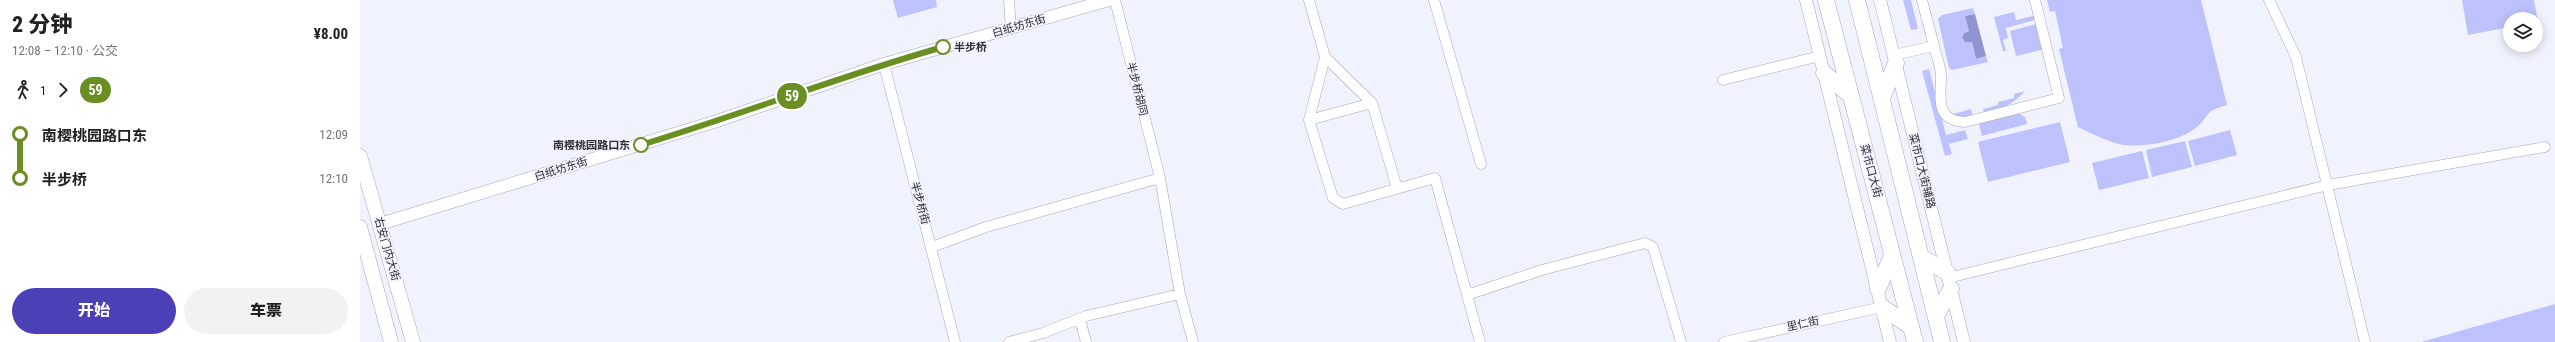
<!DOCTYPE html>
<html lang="zh">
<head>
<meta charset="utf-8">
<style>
	body { margin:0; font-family:"Roboto Condensed","Noto Sans SC",sans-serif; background:#f2f2f2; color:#202124; height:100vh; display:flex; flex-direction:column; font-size:15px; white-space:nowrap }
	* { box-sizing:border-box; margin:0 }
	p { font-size:13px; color:#757577 }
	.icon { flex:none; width:22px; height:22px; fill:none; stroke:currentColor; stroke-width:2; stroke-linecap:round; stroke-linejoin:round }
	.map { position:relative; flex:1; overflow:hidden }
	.sheet { display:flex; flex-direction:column; background:#fff; width:360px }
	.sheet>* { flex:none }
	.badge { padding:0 8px; border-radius:13px; font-size:14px; line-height:26px }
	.buttons { position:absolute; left:2143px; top:12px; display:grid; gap:8px }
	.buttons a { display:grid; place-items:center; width:40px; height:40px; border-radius:50%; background:#fff; box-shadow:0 2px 10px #0003; font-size:20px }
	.map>.badge { position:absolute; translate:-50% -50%; box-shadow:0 0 0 2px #fff }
	.legs { display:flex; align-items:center; gap:6px; height:44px; padding:0 12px; font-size:13px }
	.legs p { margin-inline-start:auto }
	.headline { display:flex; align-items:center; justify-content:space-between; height:68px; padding:0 12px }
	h1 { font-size:22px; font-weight:800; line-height:30px }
	.cta { display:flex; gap:8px; margin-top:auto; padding:8px 12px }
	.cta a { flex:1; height:46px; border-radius:24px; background:#4c40b7; color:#fff; font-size:16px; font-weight:800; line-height:46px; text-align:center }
	.cta a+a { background:#f2f2f2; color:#202124 }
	ul { padding:0 12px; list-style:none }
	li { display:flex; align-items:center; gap:14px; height:44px; font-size:15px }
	li i { display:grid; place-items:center; width:6px; height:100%; margin:0 5px; background:currentColor }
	li i::after { content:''; width:10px; height:10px; margin:-5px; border:3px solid; border-radius:50%; background:#fff }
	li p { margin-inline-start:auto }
	li:first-child i { background:linear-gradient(#0000 50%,currentColor 0) }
	li:last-child i { background:linear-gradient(currentColor 50%,#0000 0) }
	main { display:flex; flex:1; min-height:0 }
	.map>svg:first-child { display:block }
	.green { fill:#bdc2fd }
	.water { fill:#9194d2 }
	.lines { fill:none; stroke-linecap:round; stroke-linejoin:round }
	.minor-casing { stroke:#a6a8b2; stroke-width:11 }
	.tertiary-casing { stroke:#a6a8b2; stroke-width:13 }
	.secondary-casing { stroke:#a6a8b2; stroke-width:15 }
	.primary-casing { stroke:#a6a8b2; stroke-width:17 }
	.minor { stroke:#fff; stroke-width:10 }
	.tertiary { stroke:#fff; stroke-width:12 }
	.secondary { stroke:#fff; stroke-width:14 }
	.primary { stroke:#fff; stroke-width:16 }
	.line-1-casing { stroke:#fff; stroke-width:9 }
	.line-1 { stroke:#6b8e23; stroke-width:6 }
	.stop-1-dot { fill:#fff; stroke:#6b8e23; stroke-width:2 }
	.labels { text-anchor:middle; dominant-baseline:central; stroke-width:3.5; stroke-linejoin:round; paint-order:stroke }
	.street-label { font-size:11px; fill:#2d2d32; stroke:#f0f2fd }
	.stop-label { font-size:11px; font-weight:bold; fill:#2d2d32; stroke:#f0f2fd; text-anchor:start }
</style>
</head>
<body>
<main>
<section class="sheet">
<div class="headline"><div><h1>2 分钟</h1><p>12:08 – 12:10 · 公交</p></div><b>¥8.00</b></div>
<div class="legs"><svg class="icon" aria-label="walk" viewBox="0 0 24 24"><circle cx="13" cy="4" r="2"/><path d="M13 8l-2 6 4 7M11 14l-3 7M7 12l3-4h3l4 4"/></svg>1<svg class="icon" aria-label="forward" viewBox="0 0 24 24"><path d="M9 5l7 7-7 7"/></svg><b class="badge" style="background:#6b8e23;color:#fff">59</b></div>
<ul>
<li><i style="color:#6b8e23"></i><b>南樱桃园路口东</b><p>12:09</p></li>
<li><i style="color:#6b8e23"></i><b>半步桥</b><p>12:10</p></li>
</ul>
<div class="cta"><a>开始</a><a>车票</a></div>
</section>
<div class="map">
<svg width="2195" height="342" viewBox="0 0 2195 342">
	<rect width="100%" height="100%" fill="#f0f2fd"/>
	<!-- green -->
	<path class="green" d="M533,0h43l1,7 -39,11z
		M1543,0h8l7,29 -7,1z
		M1687,0h154l26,105c-25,7 -14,8 -30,22 -18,15 -51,20 -73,18 -14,-2 -34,-12 -46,-18l-19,-78 4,-1 -8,-37 -5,1z
		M2102,0h72l4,22h-2v-3h-26v8l-42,8z
		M1613,8l2,6 -10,2 4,15 -4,1 -3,6 2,3 8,1 4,17 10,-3 2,6 -36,8 -3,-2 -11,-49 4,-4z
		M1654,12l2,8 21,-5 1,4 -32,9 2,10 -5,2 3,11h-3l-9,-34z
		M1679,23l6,26 -29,7 -6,-25z
		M1569,69l17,66 19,-5 3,9 -19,5 3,10 -7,2 -23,-85z
		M1665,91c-20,22 -43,25 -71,27l-1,-4 18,-5 2,7 11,-3 -1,-4 15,-4v-3l16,-4v-4z
		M1658,113l7,4 2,7 -45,12 -4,-15z
		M1700,122l10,40 -82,20 -10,-40z
		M1870,130l7,25 -42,11 -7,-25z
		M1825,141l7,26 -40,10 -6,-27z
		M1782,151l7,27 -50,12 -7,-27z
		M2195,304v38h-134z"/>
	<!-- water -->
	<path class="water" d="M1615,14l11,42 -10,3 -4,-17h-7l-3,-4 2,-5 5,-2 -4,-15z"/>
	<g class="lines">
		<defs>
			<path id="minor" d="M649,0l2,29
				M755,0l45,178 20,116 13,48
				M949,0l16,57 -16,63 24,78 10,6 92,-26 45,164
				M1074,0l47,164
				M1909,0l27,57 69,285
				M1574,46c2,10 8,23 7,33 -1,22 -4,42 24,43l94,-24 -24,-98
				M1534,55l40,-9 -12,-46
				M524,64l71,278
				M1363,80l97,-24
				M1012,103l25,85
				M949,120l63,-17 -47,-46
				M572,247l54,-20 174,-49
				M1588,278l380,-93 217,-38
				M1107,295l75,-25 103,-27 8,4 28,95
				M720,319l6,23
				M649,342l34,-9 43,-17 94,-22
				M1364,342l158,-35"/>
			<path id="tertiary" d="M1446,0l84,342
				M1520,0l84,342
				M20,224l337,-103 167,-57 225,-64"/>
			<path id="secondary" d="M0,156l53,186
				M0,227l31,115"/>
			<path id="primary" d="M1466,0l89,342
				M1497,0l85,342
				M1464,73l27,23
				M1522,98l14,-35
				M1561,257l26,15
				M1518,289l14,-34
				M1522,307l29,20
				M1576,316l15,-27"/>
		</defs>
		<!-- minor casing -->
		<use href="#minor" class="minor-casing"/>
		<!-- tertiary casing -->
		<use href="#tertiary" class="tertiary-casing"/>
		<!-- secondary casing -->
		<use href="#secondary" class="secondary-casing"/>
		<!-- primary casing -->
		<use href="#primary" class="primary-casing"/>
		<!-- minor -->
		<use href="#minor" class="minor"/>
		<!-- tertiary -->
		<use href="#tertiary" class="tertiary"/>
		<!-- secondary -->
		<use href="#secondary" class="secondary"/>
		<!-- primary -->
		<use href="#primary" class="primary"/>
	</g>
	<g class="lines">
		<defs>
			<path id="line-1" d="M281,145c101,-31 200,-69 302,-98"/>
		</defs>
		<!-- line-1 casing -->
		<use href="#line-1" class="line-1-casing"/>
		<!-- line-1 -->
		<use href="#line-1" class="line-1"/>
	</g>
	<!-- markers -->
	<g class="stop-1-dot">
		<circle cx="583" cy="47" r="7"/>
		<circle cx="281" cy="145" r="7"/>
	</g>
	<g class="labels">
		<!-- street labels -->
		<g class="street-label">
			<text transform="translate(659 26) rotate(-16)">白纸坊东街</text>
			<text transform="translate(777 89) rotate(76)">半步桥胡同</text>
			<text transform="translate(201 169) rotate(-17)">白纸坊东街</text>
			<text transform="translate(1511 171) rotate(75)">菜市口大街</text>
			<text transform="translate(1562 171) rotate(76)">菜市口大街辅路</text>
			<text transform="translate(560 203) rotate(75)">半步桥街</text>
			<text transform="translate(27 249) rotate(74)">右安门内大街</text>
			<text transform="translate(1443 324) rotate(-12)">里仁街</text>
		</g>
		<!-- stop labels -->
		<g class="stop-label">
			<text x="594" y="47">半步桥</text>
			<text x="270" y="145" text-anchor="end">南樱桃园路口东</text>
		</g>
	</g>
</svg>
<div class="buttons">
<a><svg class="icon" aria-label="layers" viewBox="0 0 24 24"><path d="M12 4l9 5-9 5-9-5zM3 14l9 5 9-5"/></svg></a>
</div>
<b class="badge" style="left:432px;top:96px;background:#6b8e23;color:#fff">59</b>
</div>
</main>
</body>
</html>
